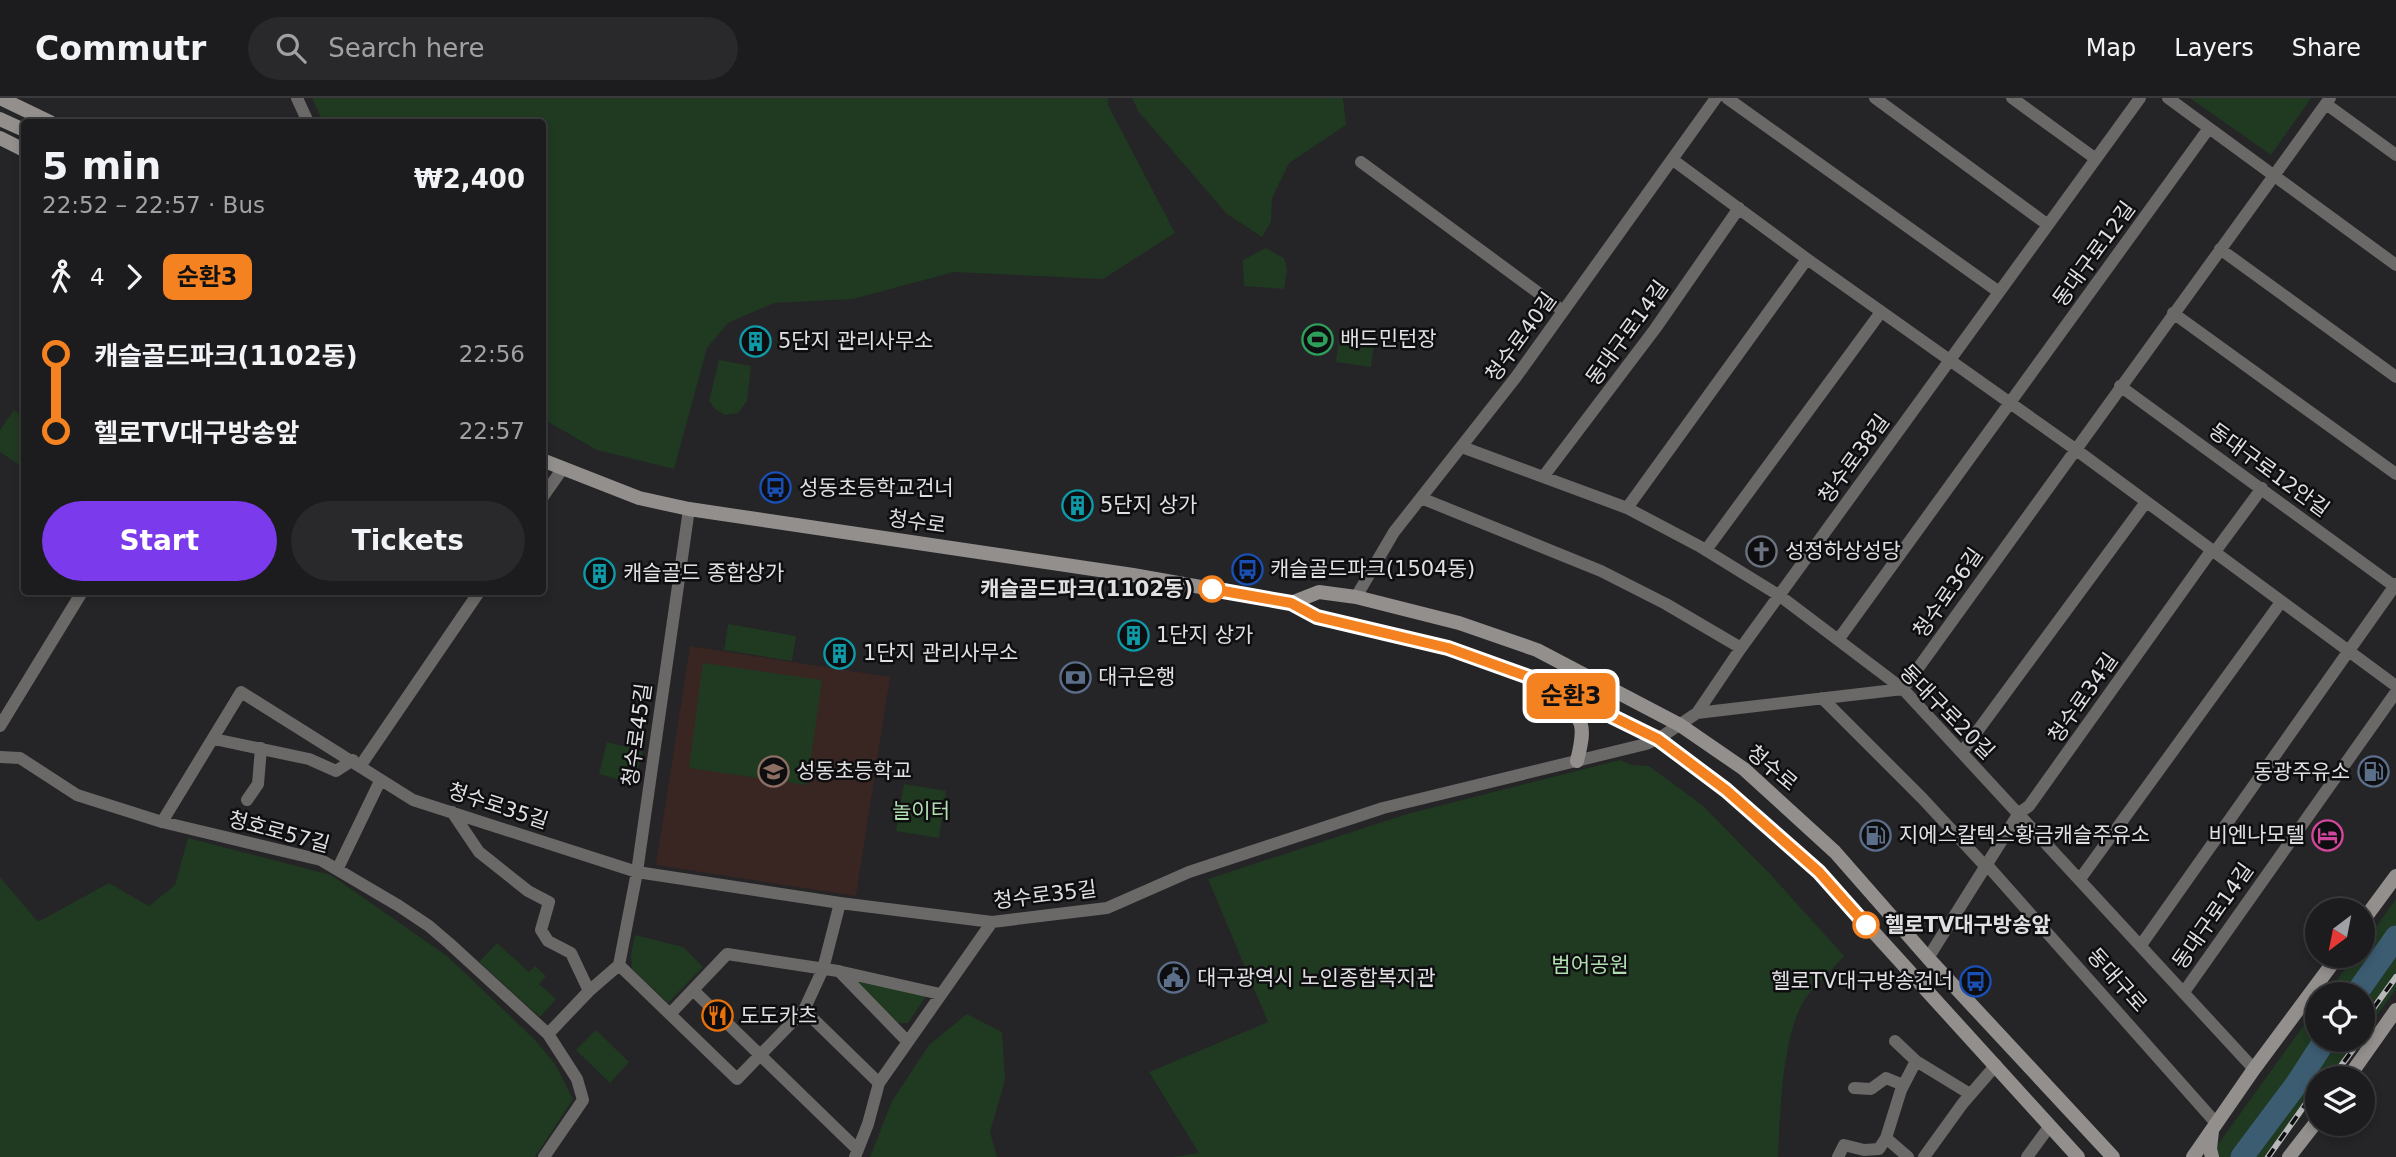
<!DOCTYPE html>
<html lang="en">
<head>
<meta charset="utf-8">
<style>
	body { margin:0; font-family:"DejaVu Sans","Noto Sans KR",sans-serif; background:#29282a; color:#f1f3f6; height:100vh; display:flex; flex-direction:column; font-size:26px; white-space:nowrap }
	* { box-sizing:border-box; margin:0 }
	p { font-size:23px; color:#a0a1a4 }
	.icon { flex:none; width:38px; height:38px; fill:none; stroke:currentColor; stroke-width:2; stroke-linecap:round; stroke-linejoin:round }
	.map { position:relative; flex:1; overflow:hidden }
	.drawer { position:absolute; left:21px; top:21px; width:525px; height:476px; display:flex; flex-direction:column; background:#1c1b1d; border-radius:7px; box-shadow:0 4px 10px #0003,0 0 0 2px #3a393b }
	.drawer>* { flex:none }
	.badge { padding:0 14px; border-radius:10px; font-size:24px; line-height:46px }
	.needle { width:46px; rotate:212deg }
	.buttons { position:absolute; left:2305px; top:800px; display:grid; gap:14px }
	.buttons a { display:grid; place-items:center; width:70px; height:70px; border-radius:50%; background:#1c1b1d; box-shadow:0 4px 10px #0003,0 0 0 2px #3a393b; font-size:35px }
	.map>.badge { position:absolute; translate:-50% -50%; box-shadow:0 0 0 4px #fff }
	.legs { display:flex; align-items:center; gap:10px; height:77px; padding:0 21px; font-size:23px }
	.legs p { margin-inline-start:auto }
	.summary { display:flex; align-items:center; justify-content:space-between; height:119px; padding:0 21px }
	h1 { font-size:38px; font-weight:800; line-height:52px }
	.button { display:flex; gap:14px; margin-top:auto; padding:14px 21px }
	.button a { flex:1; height:80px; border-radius:42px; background:#7c3aed; color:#fff; font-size:28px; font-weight:800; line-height:80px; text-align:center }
	.button a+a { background:#29282a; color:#f1f3f6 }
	ul { padding:0 21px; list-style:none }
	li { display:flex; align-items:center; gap:24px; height:77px; font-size:26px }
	li i { display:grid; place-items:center; width:10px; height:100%; margin:0 9px; background:currentColor }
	li i::after { content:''; width:18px; height:18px; margin:-9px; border:5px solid; border-radius:50%; background:#1c1b1d }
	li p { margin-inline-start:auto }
	li:first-child i { background:linear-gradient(#0000 50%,currentColor 0) }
	li:last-child i { background:linear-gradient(currentColor 50%,#0000 0) }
	header { display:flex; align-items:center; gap:42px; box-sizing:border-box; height:98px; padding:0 35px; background:#1c1b1d; border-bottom:2px solid #3a393b }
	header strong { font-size:33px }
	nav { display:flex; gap:38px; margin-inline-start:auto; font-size:24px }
	.search { width:490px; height:63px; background:#29282a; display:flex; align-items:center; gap:18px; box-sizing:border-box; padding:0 24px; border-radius:38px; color:#a0a1a4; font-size:26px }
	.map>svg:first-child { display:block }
	.education { fill:#392622 }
	.green { fill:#203921 }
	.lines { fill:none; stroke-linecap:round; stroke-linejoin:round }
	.river { stroke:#3c5c72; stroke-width:23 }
	.street { stroke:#6a6967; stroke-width:12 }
	.secondary { stroke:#928f8d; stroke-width:14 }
	.rail-casing { stroke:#b8b7b9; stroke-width:6 }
	.rail { stroke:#0e0d0f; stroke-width:3.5; stroke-dasharray:10; stroke-linecap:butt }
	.line-1-casing { stroke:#fff; stroke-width:16 }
	.line-1 { stroke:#f58220; stroke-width:10 }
	.stop-1-dot { fill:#fff; stroke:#f58220; stroke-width:3.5 }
	.labels { text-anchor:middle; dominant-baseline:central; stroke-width:5; stroke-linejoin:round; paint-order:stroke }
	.street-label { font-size:21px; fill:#e0dfe1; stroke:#0e0d0f }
	.poi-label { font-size:21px; fill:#e0dfe1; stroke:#0e0d0f; text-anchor:start }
	.stop-label { font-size:21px; font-weight:bold; fill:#e0dfe1; stroke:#0e0d0f; text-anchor:end }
	.park-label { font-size:21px; fill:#afdfaf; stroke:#0e0d0f }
</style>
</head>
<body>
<header>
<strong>Commutr</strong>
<div class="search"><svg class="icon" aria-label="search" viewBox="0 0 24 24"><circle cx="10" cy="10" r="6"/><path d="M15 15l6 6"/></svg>Search here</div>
<nav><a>Map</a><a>Layers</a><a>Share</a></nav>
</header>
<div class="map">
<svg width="2396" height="1059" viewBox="0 0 2396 1059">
	<rect width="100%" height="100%" fill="#252427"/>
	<!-- education -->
	<path class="education" d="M690,548l200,31 -34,219 -200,-31z"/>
	<!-- green -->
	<path class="green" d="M312,0h796v7l67,128 -72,46 -149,-7 -101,27 -79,4 -46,20 -21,25 -33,121 -77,-19 -54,-31 -1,-297h-219z
		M1132,0h211l3,27 -57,38 -17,35 -1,24 -9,15 -35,-23 -89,-103z
		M2190,0h121l-40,57z
		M1266,150l18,10 3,11 -3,20 -40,-3 -1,-26z
		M1339,240l35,5 -3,24 -35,-5z
		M719,262l32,6 -4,35 -9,12 -13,2 -10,-6 -6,-8z
		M14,312l10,7v51l-24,-16v-22z
		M728,526l68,12 -4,25 -68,-11z
		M703,565l119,17 -15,105 -118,-17z
		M607,644l36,9 -9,33 -35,-10z
		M1620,662l12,5 17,1 53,39 70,71 72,80c-12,14 -35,34 -43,50 -19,38 -21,108 -23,151h-606l27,-4 -50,-81 119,-50 -60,-143 199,-65z
		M904,686l42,7 -7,47 -43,-7z
		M188,740l143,37 116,81 87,83 21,25 18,35 -38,58h-535v-280l38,45 71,-39 40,23 26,-21z
		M2396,801v90l-33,45 -1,-40h-36l29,-38h7l1,-11z
		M635,837l48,12 20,20 -35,36 -36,-34 -1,-14z
		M497,845l32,29 6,-6 11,10 -7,8 17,15 -16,18 -61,-55z
		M849,878l78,19 -19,28h-10z
		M2317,909v33h41l-29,38h-12v17l-46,62h-62z
		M967,916l35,18 3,48 -15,52 7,25h-127l22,-56 37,-56z
		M596,932l33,32 -19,21 -34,-33z"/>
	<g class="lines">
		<!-- river -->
		<path class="river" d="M2356,896l40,-57
			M2242,1059l56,-75 27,-42"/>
		<!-- street -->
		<path class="street" d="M297,0l11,24
			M1727,0l272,194
			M1875,0l173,127
			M2012,0l84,61
			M2168,0l228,167
			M2326,6l70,51
			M1673,62l134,99 268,190 321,237
			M1361,64l202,149
			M2220,151l176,128
			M2173,215l223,161
			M2120,288l274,200
			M1462,349l165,61 72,38 81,50 123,93 351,380
			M1543,379l112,-148 84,-121
			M542,400l21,-30
			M1421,400l180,73 65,33 75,44
			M1627,410l180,-249
			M1706,452l175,-238
			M2214,455l48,-65
			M1356,499l38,-65 122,-155 200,-279
			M1838,542l371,-512
			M1822,600l100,100 64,69
			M1697,615l44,-65 399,-550
			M0,628l82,-134
			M214,641l95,20 27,12 17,-11
			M1962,654l184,-250
			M0,659l20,1 57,37 85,27 159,38 78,46 30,20 21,18 98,90 29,45 6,21 -39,57
			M361,667l118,-173
			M247,702l11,-16 3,-36
			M452,714l27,40 49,39 21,11 -8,28 7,11 23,12 18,38
			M162,724l79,-130 172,108 224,72 203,31 152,19 115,-14 82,-36 194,-64 263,-64 12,-5 39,-26 206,-24 427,-591
			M1987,767l229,258
			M338,770l42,-87
			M2080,781l201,-277
			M2141,847l255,-361
			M1928,860l91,-145 10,-7 182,-255
			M619,867l118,114 67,-69 19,-41 17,-66
			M839,873l68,70
			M693,892l165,160
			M2184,894l212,-300
			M804,912l75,73
			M670,916l57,-60 111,17 102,23
			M548,936l41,-43 30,-26 18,-93 52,-363
			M1895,943l21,20 54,33
			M1854,990l17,1 15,-11 17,7
			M1886,1040l22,19
			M855,1059l13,-33 11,-41 113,-161
			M1838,1059l6,-12 20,5 15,-1 7,-11 15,-48 15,-29
			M1924,1059l39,-54 33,-38
			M2027,1059l22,-30"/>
		<!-- secondary -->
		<path class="secondary" d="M0,0l50,24
			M0,21l24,11
			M0,40l24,12
			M542,362l97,38 50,11 444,66 158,28 26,14 131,31 92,33 118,58 68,51 93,82 259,285
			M1291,505l28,-11 37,5 103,26 78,27 143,75 64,44 91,83 93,106 185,199
			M1554,596c29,26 33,27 23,67
			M2362,824l34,-46
			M2348,980l48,-68
			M2212,1033l-2,18 2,8
			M2193,1059l61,-88 84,-113
			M2289,1059l28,-36"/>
		<defs>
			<path id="rail" d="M2362,926l34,-47
				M2332,980l28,-38
				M2268,1059l49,-69"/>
		</defs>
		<!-- rail casing -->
		<use href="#rail" class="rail-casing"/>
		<!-- rail -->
		<use href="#rail" class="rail"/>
	</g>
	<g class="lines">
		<defs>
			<path id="line-1" d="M1212,491l79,14 26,14 131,31 92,33 118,58 68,51 93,82 47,53"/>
		</defs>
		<!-- line-1 casing -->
		<use href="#line-1" class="line-1-casing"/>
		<!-- line-1 -->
		<use href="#line-1" class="line-1"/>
	</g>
	<!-- icons -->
	<defs>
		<symbol id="stadium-ring" viewBox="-11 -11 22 22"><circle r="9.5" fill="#0e0d0f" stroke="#2e9e5b" stroke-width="1.5"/><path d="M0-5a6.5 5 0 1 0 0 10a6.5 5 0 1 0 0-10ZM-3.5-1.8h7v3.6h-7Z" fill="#2e9e5b"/></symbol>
		<symbol id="building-ring" viewBox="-11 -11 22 22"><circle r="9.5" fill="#0e0d0f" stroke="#0f9aa8" stroke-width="1.5"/><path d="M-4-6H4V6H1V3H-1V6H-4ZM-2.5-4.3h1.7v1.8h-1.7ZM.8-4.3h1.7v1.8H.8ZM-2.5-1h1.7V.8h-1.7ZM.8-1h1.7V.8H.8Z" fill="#0f9aa8"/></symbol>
		<symbol id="bus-ring" viewBox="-11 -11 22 22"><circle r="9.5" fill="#0e0d0f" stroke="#1a4fb4" stroke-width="1.5"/><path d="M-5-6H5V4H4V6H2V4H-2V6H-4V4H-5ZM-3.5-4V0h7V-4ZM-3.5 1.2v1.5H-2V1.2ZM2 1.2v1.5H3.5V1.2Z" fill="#1a4fb4"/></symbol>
		<symbol id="church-ring" viewBox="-11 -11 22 22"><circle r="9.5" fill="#0e0d0f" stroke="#6b7280" stroke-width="1.5"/><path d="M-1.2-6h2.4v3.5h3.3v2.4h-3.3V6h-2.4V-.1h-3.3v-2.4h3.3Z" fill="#6b7280"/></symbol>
		<symbol id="bank-ring" viewBox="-11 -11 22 22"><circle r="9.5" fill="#0e0d0f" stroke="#5c6f8a" stroke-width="1.5"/><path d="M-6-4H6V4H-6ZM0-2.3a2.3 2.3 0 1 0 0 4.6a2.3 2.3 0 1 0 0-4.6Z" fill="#5c6f8a"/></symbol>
		<symbol id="school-ring" viewBox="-11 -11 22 22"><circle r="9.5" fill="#0e0d0f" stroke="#8d6e63" stroke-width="1.5"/><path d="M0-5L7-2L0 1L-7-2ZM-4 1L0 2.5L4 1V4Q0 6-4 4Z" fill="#8d6e63"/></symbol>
		<symbol id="fuel-ring" viewBox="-11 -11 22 22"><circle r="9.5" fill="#0e0d0f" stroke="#5c6f8a" stroke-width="1.5"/><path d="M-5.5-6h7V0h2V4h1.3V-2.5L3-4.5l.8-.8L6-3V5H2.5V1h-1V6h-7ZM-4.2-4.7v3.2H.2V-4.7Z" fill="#5c6f8a"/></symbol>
		<symbol id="hotel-ring" viewBox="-11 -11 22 22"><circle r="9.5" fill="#0e0d0f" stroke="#d1479c" stroke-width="1.5"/><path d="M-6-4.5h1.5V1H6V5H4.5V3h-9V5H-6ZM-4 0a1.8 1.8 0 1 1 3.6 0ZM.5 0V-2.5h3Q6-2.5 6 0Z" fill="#d1479c"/></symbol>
		<symbol id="civic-ring" viewBox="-11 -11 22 22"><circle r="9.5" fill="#0e0d0f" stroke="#5c6f8a" stroke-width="1.5"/><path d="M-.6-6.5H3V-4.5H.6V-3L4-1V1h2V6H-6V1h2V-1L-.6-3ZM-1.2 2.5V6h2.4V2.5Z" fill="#5c6f8a"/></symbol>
		<symbol id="restaurant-ring" viewBox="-11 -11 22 22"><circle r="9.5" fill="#0e0d0f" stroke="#e8710a" stroke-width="1.5"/><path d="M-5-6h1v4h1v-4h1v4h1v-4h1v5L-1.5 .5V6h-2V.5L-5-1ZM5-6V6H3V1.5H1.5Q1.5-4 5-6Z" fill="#e8710a"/></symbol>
	</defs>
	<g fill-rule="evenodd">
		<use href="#stadium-ring" x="1300" y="224" width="35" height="35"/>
		<use href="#building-ring" x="738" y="226" width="35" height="35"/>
		<use href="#bus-ring" x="758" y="372" width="35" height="35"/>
		<use href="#building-ring" x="1060" y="390" width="35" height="35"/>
		<use href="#church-ring" x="1744" y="436" width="35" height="35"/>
		<use href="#bus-ring" x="1230" y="454" width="35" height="35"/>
		<use href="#building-ring" x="582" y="458" width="35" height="35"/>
		<use href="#building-ring" x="1116" y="520" width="35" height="35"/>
		<use href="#building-ring" x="822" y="538" width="35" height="35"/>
		<use href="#bank-ring" x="1058" y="562" width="35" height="35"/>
		<use href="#school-ring" x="756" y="656" width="35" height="35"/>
		<use href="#fuel-ring" x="2356" y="656" width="35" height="35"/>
		<use href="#fuel-ring" x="1858" y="720" width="35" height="35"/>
		<use href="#hotel-ring" x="2310" y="720" width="35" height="35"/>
		<use href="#civic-ring" x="1156" y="862" width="35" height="35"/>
		<use href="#bus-ring" x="1958" y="866" width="35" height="35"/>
		<use href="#restaurant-ring" x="700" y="900" width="35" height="35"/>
	</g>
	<!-- markers -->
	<g class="stop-1-dot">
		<circle cx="1212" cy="491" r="12"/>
		<circle cx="1866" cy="827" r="12"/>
	</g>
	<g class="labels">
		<!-- street labels -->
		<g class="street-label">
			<text transform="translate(2094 156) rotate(-54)">동대구로12길</text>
			<text transform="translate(1627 235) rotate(-54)">동대구로14길</text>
			<text transform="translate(1521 239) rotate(-54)">청수로40길</text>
			<text transform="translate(1854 361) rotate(-54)">청수로38길</text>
			<text transform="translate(2269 372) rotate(36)">동대구로12안길</text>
			<text transform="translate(917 424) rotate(8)">청수로</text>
			<text transform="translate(1948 495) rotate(-55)">청수로36길</text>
			<text transform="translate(2083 600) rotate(-55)">청수로34길</text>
			<text transform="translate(1947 614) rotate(45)">동대구로20길</text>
			<text transform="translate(637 637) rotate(-82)">청수로45길</text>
			<text transform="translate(1772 670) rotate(40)">청수로</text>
			<text transform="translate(498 708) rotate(18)">청수로35길</text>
			<text transform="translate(279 734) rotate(15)">청호로57길</text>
			<text transform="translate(1045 797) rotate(-7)">청수로35길</text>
			<text transform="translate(2213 818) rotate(-55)">동대구로14길</text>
			<text transform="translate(2117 882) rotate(48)">동대구로</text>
		</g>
		<!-- poi labels -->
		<g class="poi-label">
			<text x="1340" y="241">배드민턴장</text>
			<text x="778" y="243">5단지 관리사무소</text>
			<text x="799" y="390">성동초등학교건너</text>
			<text x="1100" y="407">5단지 상가</text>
			<text x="1785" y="453">성정하상성당</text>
			<text x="1270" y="471">캐슬골드파크(1504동)</text>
			<text x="623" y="475">캐슬골드 종합상가</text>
			<text x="1156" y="537">1단지 상가</text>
			<text x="863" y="555">1단지 관리사무소</text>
			<text x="1098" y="579">대구은행</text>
			<text x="796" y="673">성동초등학교</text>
			<text x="2350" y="674" text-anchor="end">동광주유소</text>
			<text x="1899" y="737">지에스칼텍스황금캐슬주유소</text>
			<text x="2305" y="737" text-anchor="end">비엔나모텔</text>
			<text x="1197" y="880">대구광역시 노인종합복지관</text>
			<text x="1953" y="883" text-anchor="end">헬로TV대구방송건너</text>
			<text x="740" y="918">도도카츠</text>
		</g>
		<!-- stop labels -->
		<g class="stop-label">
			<text x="1193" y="491">캐슬골드파크(1102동)</text>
			<text x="1885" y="827" text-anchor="start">헬로TV대구방송앞</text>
		</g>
		<!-- park labels -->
		<g class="park-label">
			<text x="921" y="713">놀이터</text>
			<text x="1590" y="867">범어공원</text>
		</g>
	</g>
</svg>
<div class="buttons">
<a><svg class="needle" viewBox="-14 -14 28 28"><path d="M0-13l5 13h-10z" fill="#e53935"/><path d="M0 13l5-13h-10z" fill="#a0a1a4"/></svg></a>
<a><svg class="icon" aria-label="locate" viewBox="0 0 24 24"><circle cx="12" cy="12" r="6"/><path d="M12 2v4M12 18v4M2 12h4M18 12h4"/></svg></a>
<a><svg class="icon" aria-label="layers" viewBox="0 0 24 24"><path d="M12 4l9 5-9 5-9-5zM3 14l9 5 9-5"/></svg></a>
</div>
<b class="badge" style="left:1571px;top:598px;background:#f58220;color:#111">순환3</b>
<section class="drawer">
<div class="summary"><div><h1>5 min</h1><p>22:52 – 22:57 · Bus</p></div><b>₩2,400</b></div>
<div class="legs"><svg class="icon" aria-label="walk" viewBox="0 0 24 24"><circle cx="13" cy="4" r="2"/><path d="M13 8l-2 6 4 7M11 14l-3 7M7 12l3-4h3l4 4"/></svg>4<svg class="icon" aria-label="forward" viewBox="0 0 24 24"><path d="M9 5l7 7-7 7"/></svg><b class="badge" style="background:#f58220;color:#111">순환3</b></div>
<ul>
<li><i style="color:#f58220"></i><b>캐슬골드파크(1102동)</b><p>22:56</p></li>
<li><i style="color:#f58220"></i><b>헬로TV대구방송앞</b><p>22:57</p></li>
</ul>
<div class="button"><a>Start</a><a>Tickets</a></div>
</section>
</div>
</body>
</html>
